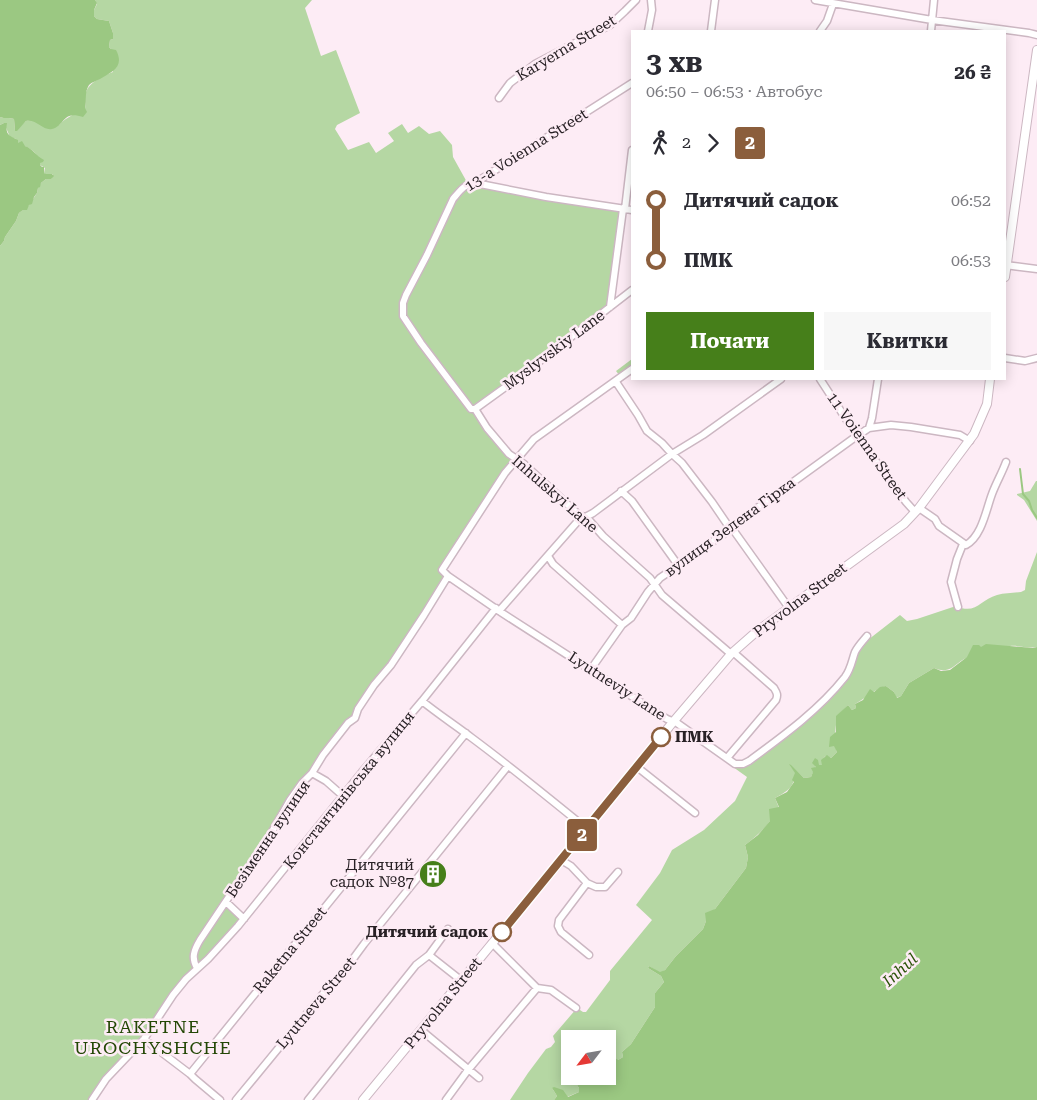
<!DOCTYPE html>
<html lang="uk">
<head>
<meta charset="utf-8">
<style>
	body { margin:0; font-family:"Roboto Serif",serif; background:#f7f7f7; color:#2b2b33; height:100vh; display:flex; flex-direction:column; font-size:19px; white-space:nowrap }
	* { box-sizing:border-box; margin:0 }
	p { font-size:16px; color:#7c7c81 }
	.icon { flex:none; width:28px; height:28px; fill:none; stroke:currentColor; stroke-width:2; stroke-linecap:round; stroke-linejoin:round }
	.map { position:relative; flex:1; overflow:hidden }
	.drawer { position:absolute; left:631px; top:30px; width:375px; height:350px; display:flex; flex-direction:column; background:#fff; border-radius:0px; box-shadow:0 2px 12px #0003 }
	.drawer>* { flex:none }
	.badge { padding:0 10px; border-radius:4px; font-size:18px; line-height:32px }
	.needle { width:32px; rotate:239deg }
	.tools { position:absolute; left:561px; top:1030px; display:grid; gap:10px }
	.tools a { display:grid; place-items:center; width:55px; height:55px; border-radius:0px; background:#fff; box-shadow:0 2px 12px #0003; font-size:25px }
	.map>.badge { position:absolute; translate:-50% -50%; box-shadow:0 0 0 2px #fff }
	.legs { display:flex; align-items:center; gap:8px; height:55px; padding:0 15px; font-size:16px }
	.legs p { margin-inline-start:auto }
	.headline { display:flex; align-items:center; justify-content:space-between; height:85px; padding:0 15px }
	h1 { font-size:28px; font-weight:700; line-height:38px }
	.button { display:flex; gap:10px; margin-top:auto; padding:10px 15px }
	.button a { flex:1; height:58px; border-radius:0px; background:#467f1a; color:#fff; font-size:20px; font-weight:700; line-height:58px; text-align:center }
	.button a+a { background:#f7f7f7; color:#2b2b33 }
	ul { padding:0 15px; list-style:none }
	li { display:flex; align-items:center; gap:18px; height:60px; font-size:19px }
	li i { display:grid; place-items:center; width:8px; height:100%; margin:0 6px; background:currentColor }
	li i::after { content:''; width:12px; height:12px; margin:-6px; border:4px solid; border-radius:50%; background:#fff }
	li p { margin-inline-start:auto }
	li:first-child i { background:linear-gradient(#0000 50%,currentColor 0) }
	li:last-child i { background:linear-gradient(currentColor 50%,#0000 0) }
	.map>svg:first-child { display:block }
	.green { fill:#b5d7a3 }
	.water { fill:#9bc882 }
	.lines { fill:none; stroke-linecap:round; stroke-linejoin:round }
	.stream { stroke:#9bc882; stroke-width:2 }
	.minor-casing { stroke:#ccb7c2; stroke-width:9 }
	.tertiary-casing { stroke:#ccb7c2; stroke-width:10 }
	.minor { stroke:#fff; stroke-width:6 }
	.tertiary { stroke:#fff; stroke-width:8 }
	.line-1-casing { stroke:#fff; stroke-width:11 }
	.line-1 { stroke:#8b5e3c; stroke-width:8 }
	.stop-1-dot { fill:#fff; stroke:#8b5e3c; stroke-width:2.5 }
	.labels { text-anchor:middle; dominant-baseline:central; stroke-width:5; stroke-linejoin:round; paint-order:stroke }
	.street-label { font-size:15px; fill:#282125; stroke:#fdecf5 }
	.stop-label { font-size:15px; font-weight:bold; fill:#282125; stroke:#fdecf5; text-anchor:start }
	.poi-label { font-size:15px; fill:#282125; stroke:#fdecf5; text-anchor:end }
	.water-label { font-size:16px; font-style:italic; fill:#2b5409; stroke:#fdecf5 }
	.quarter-label { font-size:18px; letter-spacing:1px; fill:#234705; stroke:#fdecf5 }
</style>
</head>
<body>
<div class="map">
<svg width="1037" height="1100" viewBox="0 0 1037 1100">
	<rect width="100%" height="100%" fill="#fdecf5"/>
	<!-- green -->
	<path class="green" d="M95,0h217l-7,8 16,48 15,-6 24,63 -23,12 -2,4 13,21 21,-8 7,11 18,-12 -6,-8 14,-9 6,9 11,-7 10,8 11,-3 12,14 1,12 15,27 152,27 -11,90 -4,8 -133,102 11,16 28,32 -1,4 -71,107 4,4 2,5 -54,86 -18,20 -28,41 -63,86 -83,127 -4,29 -53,70 -52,62h-90v-854l4,-5 1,-4 11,-16 3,-8 10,-8 8,-12 1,-5 3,-5 5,-4h5l2,-5 -7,1 -2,-2 1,-5 -5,-3c-1,-13 -11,-18 -23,-22l-1,-4 -6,-2 -6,-14 -4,2v-8c5,2 9,0 14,2l1,12 11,-10 6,-1 27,5c7,-8 17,-11 26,-17 1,-4 0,-8 0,-12 2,-13 17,-20 28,-24l-2,-23 -2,-2 1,-7 3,-1v-6l-4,-12 -12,-2 -3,-3v-6l3,-6z
		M632,359v15l-9,6 -7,-9z
		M1036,481h1v40l-13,-21 -7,-5v-1l13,-3z
		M1037,552v95c-9,2 -18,-2 -27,-1 -10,2 -32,7 -42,11 -14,6 -16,18 -34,11l-25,15 -8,13 -5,2 -2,-6 -8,-6c-10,2 -21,13 -31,18l1,4 -4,2 -4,-5 -11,11c-1,11 -4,27 0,36l-6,6 -4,-2 -3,1 -2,8 -6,1 -5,11 -7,1 -14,-13 6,8c-3,15 -8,18 -21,25l4,10c-10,16 -18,25 -34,37l3,12 -2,11 -31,41 -9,12 -3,8 -27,27 -11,14 -5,3 -11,-7 -1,2 13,8 3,6 -9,11v14l-24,37 -9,8 1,5 -5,3 -7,6 -3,-1v-26h-38v37h20l2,5 -4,3 -11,1 2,3v4l-12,5 -2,-3 -13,-6 5,8 -3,4h-44l18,-27 18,-24 5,-2 4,-5 -2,-6 24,-28 6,4h3l24,-32v-9l42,-51 -16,-15 24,-32 12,-23 32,-20 31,-29 12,-24 -14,-10 3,-4 6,-1 60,-43 42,-42 11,-27 45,-35 7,6 10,-2 39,-13c20,9 24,-6 41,-11 8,-2 16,-2 24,-3l4,-2 1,-9z
		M226,906l14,13 -1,3 -39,42h-3l-2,-1 2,-15z"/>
	<!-- water -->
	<path class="water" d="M0,0h95l2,3 -3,7v6l3,3 12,2 4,12v6l-3,1 -1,7 2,2 5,1c9,17 -4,22 -16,29 -4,2 -8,3 -11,6 -5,8 -2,15 -4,23l2,4 -4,5c-21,-7 -18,9 -31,12 -9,2 -15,-10 -26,-8l-9,10h-2l-1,-12c-5,-2 -9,0 -14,-2z
		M4,123h3c-2,12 2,12 11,17v3l4,-2 3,5c7,2 11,10 19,14l-1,2 -3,1v2l2,2h2v6l2,1h6l2,2 -3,3h-5l-5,4 -1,4 -2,1 -1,5 -3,4 -2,7 -3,1 -2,5h-4l-4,3 -3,8 -11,16 -1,4 -4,5v-121z
		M986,644l47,4 4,-1v453h-483l3,-4 -5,-8 2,-1 9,3 5,7 11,-5v-4l-2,-3 6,-3 5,2 4,-3 -2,-5h18v-11l3,1v-8h4l3,2 5,-3 -1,-5 9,-8 24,-37v-14l9,-11 -3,-6 -13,-8 1,-2 11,6 5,-2 11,-14 27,-27 3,-8 -1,-8 10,-4 31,-41 2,-11 -3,-12 13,-10 12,-14 -1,-12 10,-2 -4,-9 12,-6 7,-10 -2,-2 3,-7 -6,-9 2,1 13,13 7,-1 2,-5 -2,-4 5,-1 -4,-4 3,-5 3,2 1,5h3l-1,-5 6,-5 4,3 6,-6 -3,-6 -5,1 1,-10 6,-5v-16l12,-11 4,5 4,-2 -1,-4 8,-4 7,-11 4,3 6,-5 6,-1 8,6 3,6 4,-2 8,-13 25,-15 7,3 9,-1 17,-13 6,-12h6l2,2z"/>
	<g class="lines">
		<!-- stream -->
		<path class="stream" d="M1020,469l3,25 6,7 3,9 5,8"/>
		<defs>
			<path id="minor" d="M815,0l117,20 97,13 8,2
				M648,31l4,-21 -1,-10
				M711,31l4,-31
				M820,31l7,-10 6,-17
				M931,31l3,-31
				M632,83l-157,100c-10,0 -16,9 -22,16l-26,56 -21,40 -3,8v13l18,27 50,66h4l12,19 22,26 15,10 54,50 11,6 14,16 47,42 12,17 69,59
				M499,98l11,-15 25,-19 75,-39 15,-14 11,-11
				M475,183l71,14 86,13
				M625,209l7,-59
				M1005,265l32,4
				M610,307l13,-98
				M1005,358l20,3 12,-3
				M632,369l-98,70 -29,34 -63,97 6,6 51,35 168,108 10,4 58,41h8l6,-3c34,-25 70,-51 96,-84 6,-8 7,-17 10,-25 3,-6 8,-11 12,-16
				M820,379l37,57 49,66 9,10
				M616,382l22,33 9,16 15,12 10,11 10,9 30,39 15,22 7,7 55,77
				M475,409l47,-34 110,-85
				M869,428l3,-10 6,-39
				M621,491l11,10 46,64
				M919,508l16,11 4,7 27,19c16,-9 20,-35 26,-51 4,-11 10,-21 14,-32
				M548,556l5,8 69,61
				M958,607l-7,-25 6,-23 6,-15
				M499,611l79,-90 15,-8 79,-59 31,-19 78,-56
				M591,669l31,-44 9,-7 17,-26 12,-14 68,-47 7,-7 119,-86 15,-10 22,-3 20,2 49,8 10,6
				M422,701c16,13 33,24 50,37 39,29 77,60 115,91
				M727,758l49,-58c2,-5 1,-7 -2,-12l-41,-36
				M637,767l58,46
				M312,773l14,8 17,15
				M561,860l10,6 16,17 9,4h9l13,-15
				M587,883l-28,37 -1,6 3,6 28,23
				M226,902l18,17
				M492,943l45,45 14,2 25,18
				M429,955l19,-26
				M197,968c-6,-10 -3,-18 3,-28l69,-103 21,-37 12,-17 10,-10 11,-18 25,-32 7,-5 3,-9 16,-24 17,-20 33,-50 24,-39
				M421,1030l58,48
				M144,1039l46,35 5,5 25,21
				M190,1074l276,-341
				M92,1100l14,-21 38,-40 29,-44 13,-16 22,-20 30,-33 124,-154 60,-71 74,-93
				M236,1100l96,-117 4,-1 28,-38 144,-178
				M308,1100l108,-135 13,-10 33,26
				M446,1100l22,-30 69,-82"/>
			<path id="tertiary" d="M1005,277l32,-227
				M363,1100l198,-240 112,-138 58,-68 25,-22 148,-108 15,-16 55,-74 13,-30 3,-25"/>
		</defs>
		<!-- minor casing -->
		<use href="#minor" class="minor-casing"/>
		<!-- tertiary casing -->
		<use href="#tertiary" class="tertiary-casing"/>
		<!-- minor -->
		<use href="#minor" class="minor"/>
		<!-- tertiary -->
		<use href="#tertiary" class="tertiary"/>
	</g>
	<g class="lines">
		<defs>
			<path id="line-1" d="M502,932l159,-195"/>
		</defs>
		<!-- line-1 casing -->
		<use href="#line-1" class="line-1-casing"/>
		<!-- line-1 -->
		<use href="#line-1" class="line-1"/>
	</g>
	<!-- icons -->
	<defs>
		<symbol id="building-disc" viewBox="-11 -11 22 22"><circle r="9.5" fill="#467f1a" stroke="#fdecf5"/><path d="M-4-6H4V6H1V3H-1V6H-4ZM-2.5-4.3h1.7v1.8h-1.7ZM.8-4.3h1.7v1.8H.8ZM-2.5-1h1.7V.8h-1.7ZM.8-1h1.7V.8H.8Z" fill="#fff"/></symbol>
	</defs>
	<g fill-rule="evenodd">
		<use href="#building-disc" x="417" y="858" width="32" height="32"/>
	</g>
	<!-- markers -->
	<g class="stop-1-dot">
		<circle cx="661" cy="737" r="9"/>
		<circle cx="502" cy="932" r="9"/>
	</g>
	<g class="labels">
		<!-- street labels -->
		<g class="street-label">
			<text transform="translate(566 48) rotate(-31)">Karyerna Street</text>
			<text transform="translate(526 150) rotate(-32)">13-a Voienna Street</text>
			<text transform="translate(554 350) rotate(-37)">Myslyvskiy Lane</text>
			<text transform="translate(867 446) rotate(55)">11 Voienna Street</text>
			<text transform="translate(555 494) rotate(41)">Inhulskyi Lane</text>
			<text transform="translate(730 527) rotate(-36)">вулиця Зелена Гірка</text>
			<text transform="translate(800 600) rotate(-37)">Pryvolna Street</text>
			<text transform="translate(617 686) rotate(33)">Lyutneviy Lane</text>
			<text transform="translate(349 790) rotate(-51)">Константинівська вулиця</text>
			<text transform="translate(268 839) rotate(-56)">Безіменна вулиця</text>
			<text transform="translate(290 950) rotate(-51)">Raketna Street</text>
			<text transform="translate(316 1003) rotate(-50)">Lyutneva Street</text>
			<text transform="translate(443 1003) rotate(-51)">Pryvolna Street</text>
		</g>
		<!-- stop labels -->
		<g class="stop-label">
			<text x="675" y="737">ПМК</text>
			<text x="488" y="932" text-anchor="end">Дитячий садок</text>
		</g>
		<!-- poi labels -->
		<g class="poi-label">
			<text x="414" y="865">Дитячий<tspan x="414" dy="17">садок №87</tspan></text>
		</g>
		<!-- water labels -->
		<g class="water-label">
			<text transform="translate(900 970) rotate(-42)">Inhul</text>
		</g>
		<!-- quarter labels -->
		<g class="quarter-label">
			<text x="153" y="1026">RAKETNE<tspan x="153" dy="21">UROCHYSHCHE</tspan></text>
		</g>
	</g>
</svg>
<div class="tools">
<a><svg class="needle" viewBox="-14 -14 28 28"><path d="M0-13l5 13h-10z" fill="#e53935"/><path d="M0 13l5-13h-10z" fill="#7c7c81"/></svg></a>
</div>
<b class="badge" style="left:582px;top:835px;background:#8b5e3c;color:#fff">2</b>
<section class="drawer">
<div class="headline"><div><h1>3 хв</h1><p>06:50 – 06:53 · Автобус</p></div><b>26 ₴</b></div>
<div class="legs"><svg class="icon" aria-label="walk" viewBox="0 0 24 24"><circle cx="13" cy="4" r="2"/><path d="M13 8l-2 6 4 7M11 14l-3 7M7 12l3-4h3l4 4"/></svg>2<svg class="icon" aria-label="forward" viewBox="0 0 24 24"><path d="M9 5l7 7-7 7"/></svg><b class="badge" style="background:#8b5e3c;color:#fff">2</b></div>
<ul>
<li><i style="color:#8b5e3c"></i><b>Дитячий садок</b><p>06:52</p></li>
<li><i style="color:#8b5e3c"></i><b>ПМК</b><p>06:53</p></li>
</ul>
<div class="button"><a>Почати</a><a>Квитки</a></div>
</section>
</div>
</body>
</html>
